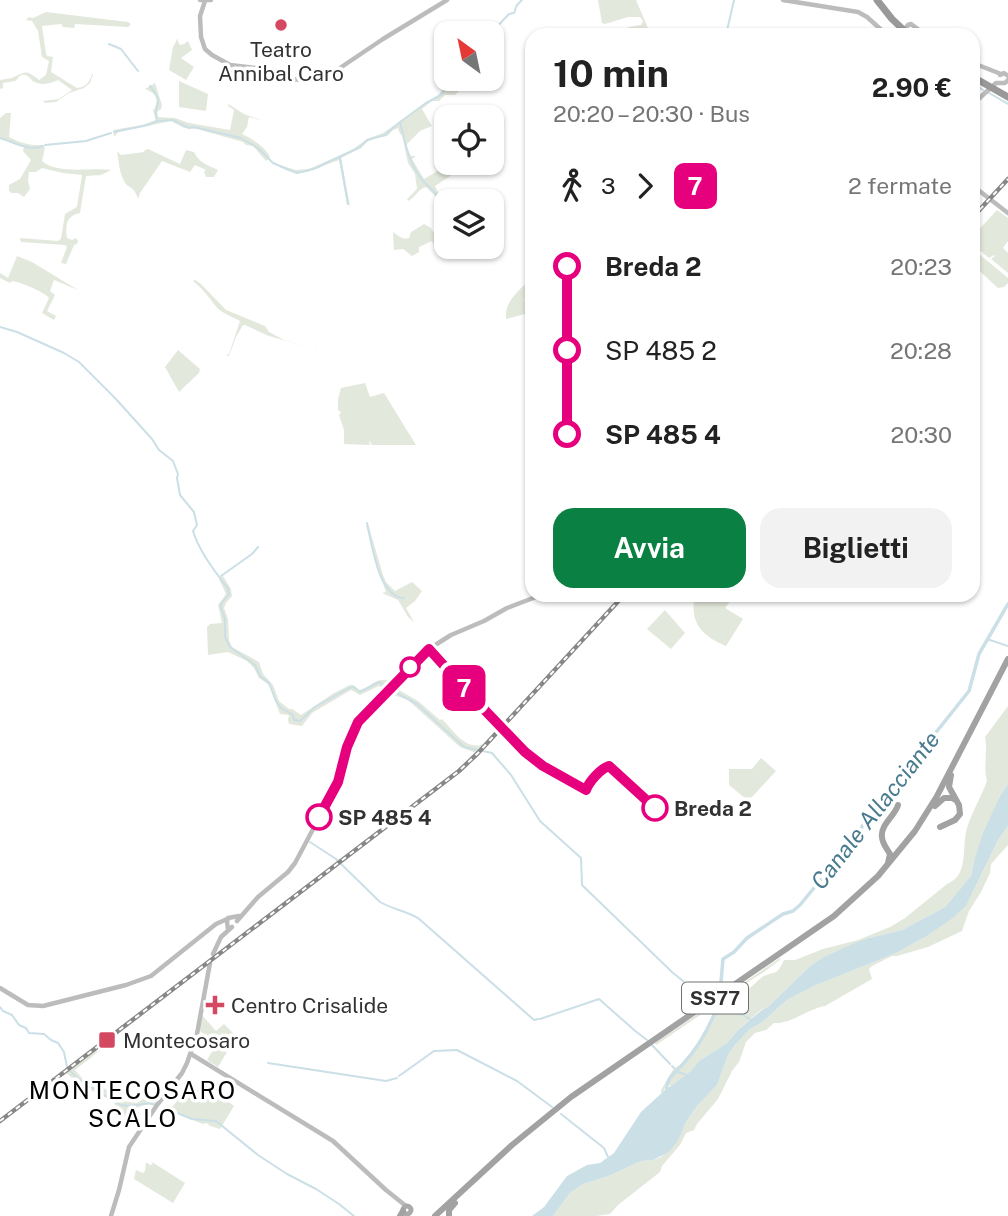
<!DOCTYPE html>
<html lang="it">
<head>
<meta charset="utf-8">
<style>
	body { margin:0; font-family:"Public Sans",sans-serif; background:#f2f2f2; color:#222; height:100vh; display:flex; flex-direction:column; font-size:26px; white-space:nowrap }
	* { box-sizing:border-box; margin:0 }
	p { font-size:23px; color:#767676 }
	.icon { flex:none; width:38px; height:38px; fill:none; stroke:currentColor; stroke-width:2; stroke-linecap:round; stroke-linejoin:round }
	.map { position:relative; flex:1; overflow:hidden }
	.sheet { position:absolute; left:525px; top:28px; width:455px; height:574px; display:flex; flex-direction:column; background:#fff; border-radius:21px; box-shadow:0 2px 5px #0004 }
	.sheet>* { flex:none }
	.badge { padding:0 14px; border-radius:10px; font-size:24px; line-height:46px }
	.needle { width:46px; rotate:327deg }
	.controls { position:absolute; left:434px; top:21px; display:grid; gap:14px }
	.controls a { display:grid; place-items:center; width:70px; height:70px; border-radius:14px; background:#fff; box-shadow:0 2px 5px #0004; font-size:35px }
	.map>.badge { position:absolute; translate:-50% -50%; box-shadow:0 0 0 4px #fff }
	.legs { display:flex; align-items:center; gap:10px; height:77px; padding:0 28px; font-size:23px }
	.legs p { margin-inline-start:auto }
	.summary { display:flex; align-items:center; justify-content:space-between; height:119px; padding:0 28px }
	h1 { font-size:38px; font-weight:700; line-height:52px }
	.action { display:flex; gap:14px; margin-top:auto; padding:14px 28px }
	.action a { flex:1; height:80px; border-radius:21px; background:#0b8043; color:#fff; font-size:28px; font-weight:700; line-height:80px; text-align:center }
	.action a+a { background:#f2f2f2; color:#222 }
	ul { padding:0 28px; list-style:none }
	li { display:flex; align-items:center; gap:24px; height:84px; font-size:26px }
	li i { display:grid; place-items:center; width:10px; height:100%; margin:0 9px; background:currentColor }
	li i::after { content:''; width:18px; height:18px; margin:-9px; border:5px solid; border-radius:50%; background:#fff }
	li p { margin-inline-start:auto }
	li:first-child i { background:linear-gradient(#0000 50%,currentColor 0) }
	li:last-child i { background:linear-gradient(currentColor 50%,#0000 0) }
	.map>svg:first-child { display:block }
	.green { fill:#e3e8dc }
	.water { fill:#cbdfe6 }
	.lines { fill:none; stroke-linecap:round; stroke-linejoin:round }
	.stream { stroke:#cbdfe6; stroke-width:2 }
	.canal { stroke:#cbdfe6; stroke-width:3.5 }
	.secondary { stroke:#bcbcbc; stroke-width:4.5 }
	.primary { stroke:#aaa; stroke-width:5 }
	.trunk { stroke:#a2a2a2; stroke-width:6 }
	.motorway { stroke:#999; stroke-width:7 }
	.rail-casing { stroke:#878787; stroke-width:4.5 }
	.rail { stroke:#fff; stroke-width:2; stroke-dasharray:5; stroke-linecap:butt }
	.line-1-casing { stroke:#fff; stroke-width:16 }
	.line-1 { stroke:#e6007e; stroke-width:10 }
	.poi-dot { fill:#d54862; stroke:#fff; stroke-width:2.5 }
	.stop-1-dot { fill:#fff; stroke:#e6007e; stroke-width:3.5 }
	.labels { text-anchor:middle; dominant-baseline:central; stroke-width:7; stroke-linejoin:round; paint-order:stroke }
	.shield { fill:#fff; stroke:#707070; stroke-width:2 }
	.shield-label { font-size:19px; font-weight:bold; fill:#323232 }
	.poi-label { font-size:21px; fill:#323232; stroke:#fff; text-anchor:start }
	.stop-label { font-size:21px; font-weight:bold; fill:#323232; stroke:#fff; text-anchor:start }
	.water-label { font-size:23px; font-style:italic; fill:#477a8d; stroke:#fff }
	.quarter-label { font-size:24px; letter-spacing:2px; fill:#000; stroke:#fff }
</style>
</head>
<body>
<div class="map">
<svg width="1008" height="1216" viewBox="0 0 1008 1216">
	<rect width="100%" height="100%" fill="#fff"/>
	<!-- green -->
	<path class="green" d="M598,0h38l12,28 -3,7 -3,-1 1,-4 -8,-2 -7,1v-2l13,-2 2,-4 -3,-4h-12l-23,7 -3,-1z
		M46,12l82,10 3,2 -3,3 -53,-3 -1,4 -11,-1 -2,-3 -19,2 4,28 1,2 6,1 -2,15 26,16c9,-1 12,-5 15,-14h1l-3,9 -6,5 -15,5 -13,9 -11,1 -2,-2 16,-2 13,-9 -14,-10c-7,3 -15,6 -23,2 -4,-1 -5,-6 -10,-7 -7,-1 -5,3 -10,6 -4,1 -8,1 -12,2v5l-3,1v-9c4,-1 8,-1 12,-2 14,-6 13,-9 27,2l7,-5 3,-14 -7,-4 -4,-26 -6,-10 -6,-1 3,-3 4,1z
		M178,38v4l2,3 4,-1 4,-3 4,9 -11,8 13,9 -8,13 -17,-10 4,-23z
		M451,79h17l-3,6 -10,10h-10l-6,6h-7l-10,8 10,17 -12,5 -13,13v5l4,7h5l-4,3 12,20 17,-10 -1,-2 7,-4h19l1,2 -32,21 8,16 3,2v5l-6,-3 -4,-6 1,-2 -11,-11c-8,2 -11,11 -18,14l-1,-2 10,-10 -2,-15 -7,-11 -6,-28 -2,-1 -2,-6 -5,2 -6,6 -11,2 -9,4 -6,6 -20,10 9,48 -3,-2 -8,-44c-28,9 -31,19 -60,7l1,-2 16,5 13,-1 43,-19 15,-11 16,-6 55,-38z
		M179,81l29,13 -2,17 -27,-4z
		M155,83l7,22 -1,4 -4,3 1,5 17,1 14,5 41,7 4,-20 -6,-4v-2l16,10 17,6 -12,-3 -2,10 -5,7c9,4 25,14 28,23l-4,4 -13,-15 -7,-1 -3,-3 -46,-13 -13,-1 -13,-7 -53,11 -4,5 -1,-7 29,-5 14,-5 -3,-9c7,-12 4,-17 -8,-22z
		M6,113h5l-2,24c11,6 23,9 34,8l2,3 -3,13c16,14 49,6 69,9l-10,5 -15,1 -6,37c-14,3 -15,12 -13,25l5,2 4,-2 2,3 -1,3 -3,1 -8,19 -5,-1 6,-16 -2,-2 -44,-3 -1,-4 38,3 3,-2 4,-25 12,-7 5,-32 -19,-2 -21,-5 -6,4h-7l-1,9 2,8 -6,8 -6,-4h-7l-2,-3v-5l11,-6 11,-19 -8,-9 1,-4 -24,-8v-21z
		M148,149l32,15 6,-14 8,2c5,11 14,13 24,18l-4,7h-8l-2,-5 2,-2 -11,-5 -5,7 -28,-11 -22,32 -2,6c-4,-14 -9,-9 -14,-18 -5,-9 -5,-20 -7,-30l4,4 23,-3 1,-2z
		M997,210l11,8v23l-5,7 5,5v20l-17,-14 4,-3 -1,-1 -5,3 -16,-13v-9z
		M424,224l7,4 4,7 11,-7v19h2l-3,4 -4,-3 -5,1 -4,-8 -13,6v5l-7,4 -9,-7 -9,1 -1,-18c6,4 9,8 16,6l2,-6z
		M973,249l35,29v5l-4,4 -6,1 -25,-23z
		M17,256l15,6 46,28 -24,-10 -4,11 5,4 -8,16 9,5 -2,4 -12,-7 7,-15c-5,-6 -28,-16 -37,-17l-2,2 -10,-5v-5l8,5z
		M532,277v15l-8,8 8,12 -26,7c-2,-18 14,-29 26,-42z
		M195,280l6,4 25,26 39,16 4,6 15,8 34,10 -49,-14 -24,-11h-2l-7,12 -7,19 -3,-1 3,-1 11,-33c-9,-5 -20,-8 -26,-17 -6,-8 -12,-16 -21,-23z
		M178,350l22,19 -1,4 -20,19 -14,-25z
		M365,383l5,14 14,-4 32,52h-44l-3,-5 1,5 -26,-1v-14l-5,-15 2,-3 -3,-2v-11l3,-11z
		M368,524l15,51 3,7 9,9 17,-9 10,9 -7,10 -9,7 8,14 -6,-5 -10,-17 -16,-7 4,-1 -9,-26 -11,-41z
		M223,576l8,13 1,7 -6,7 -2,5 4,11 1,21 3,7 27,15 4,12 10,11 6,16 10,8h3l9,6 33,-22 16,-8h3l6,5c11,-2 16,-12 28,-10l5,6 26,15 22,19 2,-1c12,12 25,34 44,24l-10,10 -16,-6 -52,-47 -17,-6 -12,-8 -19,9 -9,-5 -39,23 -10,13 -13,-2 -1,-4 1,-5 -9,-1 -11,-29 -10,-7 -5,-10 -7,-7 -19,-9 -20,3 -1,-28 3,-3 12,-1 -4,-18 8,-11 -7,-15z
		M695,595h40l-10,13 18,11 -17,27c-24,-10 -37,-23 -31,-51z
		M665,610l20,23 -14,16 -24,-20z
		M1008,706v78l-8,12 -26,65 -3,15 -26,31 -43,23 -33,8 -60,29 -39,38 -9,5 -23,20 -11,13 -28,18 -8,10 -20,15 -5,-2 -2,7 -3,3v-4l13,-22c17,-4 37,-42 40,-59l-2,-2 -56,38 -1,-2 125,-85 1,1 -17,13 -40,25 -6,11 13,-3 31,-28c14,-7 14,0 22,-17h11l28,-11 35,-9 32,-13 15,-9 42,-34c23,-9 14,-37 20,-56 5,-16 14,-31 20,-47 -4,-14 1,-29 -2,-44z
		M761,758l15,13 -24,26 -7,1 -16,-13v-16h23z
		M1008,826v19l-17,19 -1,9 -9,19 -12,19 -7,20 -34,16 -31,9h-5l-20,10 -3,3 3,10 -47,27c-18,3 -33,18 -51,17l-8,7 -11,3 -9,9 -7,20 -7,9 -14,28 -21,25 -3,6 -8,3 -6,12 -18,21 -2,6 -42,33 -8,9 -14,2h-43l17,-23 13,-9 26,-8 32,-15 12,-1 8,-3 18,-18 7,-17 11,-16 20,-21 11,-30 7,-10 15,-16 11,-6 26,-23 27,-14 82,-33 31,-17 27,-20 12,-10 32,-66z
		M202,1015l14,16 8,-7 11,11 -4,4 1,4 -6,8 1,1 -9,15 -11,-7 9,-15 -17,-15z
		M96,1050l2,1c-7,8 -15,12 -23,19l8,9 2,-1 26,14 12,9 14,2 6,-4 9,1 5,3 -2,3c-11,-4 -22,3 -28,12l-12,-9 -5,3 -1,-1 6,-5 -1,-4 -35,-18 -14,-12z
		M204,1082l30,24 -14,23 -10,-3 -3,-3 -4,1 -34,-13 15,-19 7,6z
		M146,1162l4,3 3,-1 -2,-2h1l33,21 -12,20 -39,-24 2,-9 7,3 2,-2z"/>
	<!-- water -->
	<path class="water" d="M1008,784v42l-10,14 -32,66 -12,11 -27,19 -31,17 -82,33 -27,14 -26,23 -11,6 -15,16 -7,10 -11,30 -20,21 -11,16 -7,17 -10,13 -16,8 -12,1 -32,15 -26,8 -13,9 -17,23h-21l12,-9 23,-31 20,-11 13,-2 14,-10 27,-41 23,-21 27,-20 8,-10 28,-18 11,-13 24,-20 8,-5 39,-38 15,-10 31,-14 14,-5 33,-8 43,-23 26,-31 3,-15 9,-28 17,-37z"/>
	<g class="lines">
		<!-- stream -->
		<path class="stream" d="M491,33l18,-19 5,-1 3,-8 5,-5
			M726,35l8,-35
			M109,44l12,5 17,22
			M973,83l10,7
			M150,86c16,19 2,18 7,34
			M989,93l19,11
			M400,122c5,21 9,42 23,59 4,5 9,7 12,12 4,6 5,9 11,13
			M114,132l34,-7 9,-4 16,-1 16,8 5,-1 47,11 17,10 15,15 16,7 8,3 8,-2 11,-3 44,-21 7,-7 18,-5 15,-13 26,-19 15,-8 12,-16
			M0,138c14,4 30,14 43,8
			M45,145l41,-4 25,-8
			M340,158l8,46
			M0,327l17,5 47,21 15,9 36,36 37,41 7,11 14,11 5,13 -1,4 3,17 14,17 3,13 -4,6c6,20 21,40 34,56l2,7 -8,10v4l4,11v18l5,10 25,18 5,11 9,7 7,18 5,7 12,7 1,5 6,1 15,-14 34,-19 5,-1 6,5 19,-10 9,5
			M367,523c5,21 11,74 37,75
			M221,576l31,-22 6,-7
			M987,639l21,7
			M393,691l24,13 47,43 28,6 19,22 29,46 41,37 1,27 90,87 33,27
			M310,842l26,17 44,43c12,7 26,9 38,16l116,102 4,-1
			M0,1007l3,4 9,4 7,10 7,3 3,5 15,1 7,6 7,3 6,9 3,15 4,5 10,9 40,24 8,1 21,-3 5,2
			M720,1008l24,7 7,5
			M540,1019l59,-20 34,30
			M634,1030l13,10
			M651,1044l19,20
			M268,1063l118,18 11,-3
			M672,1066l2,2
			M678,1072l9,3
			M399,1076l35,-25 23,-1 60,31 35,26
			M170,1110l22,9 24,2 42,34 29,19 29,15 23,15 15,12
			M561,1114l43,34 4,9"/>
		<!-- canal -->
		<path class="canal" d="M720,993l3,-34 11,-7 13,-14 36,-24 10,-3 7,-6 55,-67 11,-18 103,-129 10,-37 29,-50
			M667,1091c-2,-12 8,-18 16,-27 18,-19 29,-42 38,-66"/>
		<!-- secondary -->
		<path class="secondary" d="M200,0h11
			M783,0l75,12 9,5 20,18
			M205,1l-5,15 1,21 4,12 7,6 18,10 34,4 23,10 19,1 11,-1 17,-7 49,-33 64,-39
			M900,35l8,-10 3,-1 15,11
			M973,63l28,11
			M1000,75l4,-2 4,3
			M973,104l23,-21h9l3,-3
			M973,186l35,27
			M237,921l21,-24 30,-25 7,-9 41,-77 13,-44 9,-20 74,-75 19,-12 33,-14 23,-13 34,-13
			M228,929l-1,-7 1,-4 11,-2
			M213,954l8,-17 11,-10
			M0,988l28,17 15,1 83,-21 25,-9 65,-52 11,-5
			M191,1054l142,87 53,49 20,16
			M111,1216l8,-26 10,-43 28,-42 25,-32 5,-10 10,-29 13,-71"/>
		<!-- primary -->
		<path class="primary" d="M403 1210a4 4 0 1 1 8 0a4 4 0 1 1-8 0Z"/>
		<!-- trunk -->
		<path class="trunk" d="M935,806l9,-8h8l4,2
			M940,827l15,-7 5,-6 -1,-9 -10,-18 2,-12
			M888,863l2,-9c-3,-5 -8,-11 -8,-17 -2,-12 13,-21 16,-32
			M400,1216l3,-5
			M435,1216l77,-71 59,-48 263,-181 44,-40 37,-45 22,-35 71,-137
			M449,1216v-6l6,-7"/>
		<!-- motorway -->
		<path class="motorway" d="M877,0l15,19 17,16
			M973,77l35,20"/>
		<defs>
			<path id="rail" d="M973,217l35,-38
				M0,1121l459,-350 19,-18 146,-158"/>
		</defs>
		<!-- rail casing -->
		<use href="#rail" class="rail-casing"/>
		<!-- rail -->
		<use href="#rail" class="rail"/>
	</g>
	<g class="lines">
		<defs>
			<path id="line-1" d="M319,817l19,-35 9,-35 11,-25 71,-73 47,52 49,51 18,14 43,24c3,-8 14,-21 23,-24l46,42"/>
		</defs>
		<!-- line-1 casing -->
		<use href="#line-1" class="line-1-casing"/>
		<!-- line-1 -->
		<use href="#line-1" class="line-1"/>
	</g>
	<!-- markers -->
	<g class="poi-dot">
		<circle cx="281" cy="25" r="7"/>
		<path d="M211.5 994.5h7v7h7v7h-7v7h-7v-7h-7v-7h7z"/>
		<rect x="98" y="1031" width="18" height="18" rx="3.5"/>
	</g>
	<g class="stop-1-dot">
		<circle cx="410" cy="667" r="9"/>
		<circle cx="655" cy="808" r="12"/>
		<circle cx="319" cy="817" r="12"/>
	</g>
	<g class="labels">
		<!-- shield labels -->
		<rect class="shield" x="682" y="982.5" width="66" height="31" rx="5"/>
		<g class="shield-label">
			<text x="715" y="998">SS77</text>
		</g>
		<!-- poi labels -->
		<g class="poi-label">
			<text x="281" y="49" text-anchor="middle">Teatro<tspan x="281" dy="24">Annibal Caro</tspan></text>
			<text x="231" y="1005">Centro Crisalide</text>
			<text x="123" y="1040">Montecosaro</text>
		</g>
		<!-- stop labels -->
		<g class="stop-label">
			<text x="674" y="808">Breda 2</text>
			<text x="338" y="817">SP 485 4</text>
		</g>
		<!-- water labels -->
		<g class="water-label">
			<text transform="translate(875 810) rotate(-52)">Canale Allacciante</text>
		</g>
		<!-- quarter labels -->
		<g class="quarter-label">
			<text x="133" y="1090">MONTECOSARO<tspan x="133" dy="28">SCALO</tspan></text>
		</g>
	</g>
</svg>
<div class="controls">
<a><svg class="needle" viewBox="-14 -14 28 28"><path d="M0-13l5 13h-10z" fill="#e53935"/><path d="M0 13l5-13h-10z" fill="#767676"/></svg></a>
<a><svg class="icon" aria-label="locate" viewBox="0 0 24 24"><circle cx="12" cy="12" r="6"/><path d="M12 2v4M12 18v4M2 12h4M18 12h4"/></svg></a>
<a><svg class="icon" aria-label="layers" viewBox="0 0 24 24"><path d="M12 4l9 5-9 5-9-5zM3 14l9 5 9-5"/></svg></a>
</div>
<b class="badge" style="left:464px;top:688px;background:#e6007e;color:#fff">7</b>
<section class="sheet">
<div class="summary"><div><h1>10 min</h1><p>20:20 – 20:30 · Bus</p></div><b>2.90 €</b></div>
<div class="legs"><svg class="icon" aria-label="walk" viewBox="0 0 24 24"><circle cx="13" cy="4" r="2"/><path d="M13 8l-2 6 4 7M11 14l-3 7M7 12l3-4h3l4 4"/></svg>3<svg class="icon" aria-label="forward" viewBox="0 0 24 24"><path d="M9 5l7 7-7 7"/></svg><b class="badge" style="background:#e6007e;color:#fff">7</b><p>2 fermate</p></div>
<ul>
<li><i style="color:#e6007e"></i><b>Breda 2</b><p>20:23</p></li>
<li><i style="color:#e6007e"></i><span>SP 485 2</span><p>20:28</p></li>
<li><i style="color:#e6007e"></i><b>SP 485 4</b><p>20:30</p></li>
</ul>
<div class="action"><a>Avvia</a><a>Biglietti</a></div>
</section>
</div>
</body>
</html>
